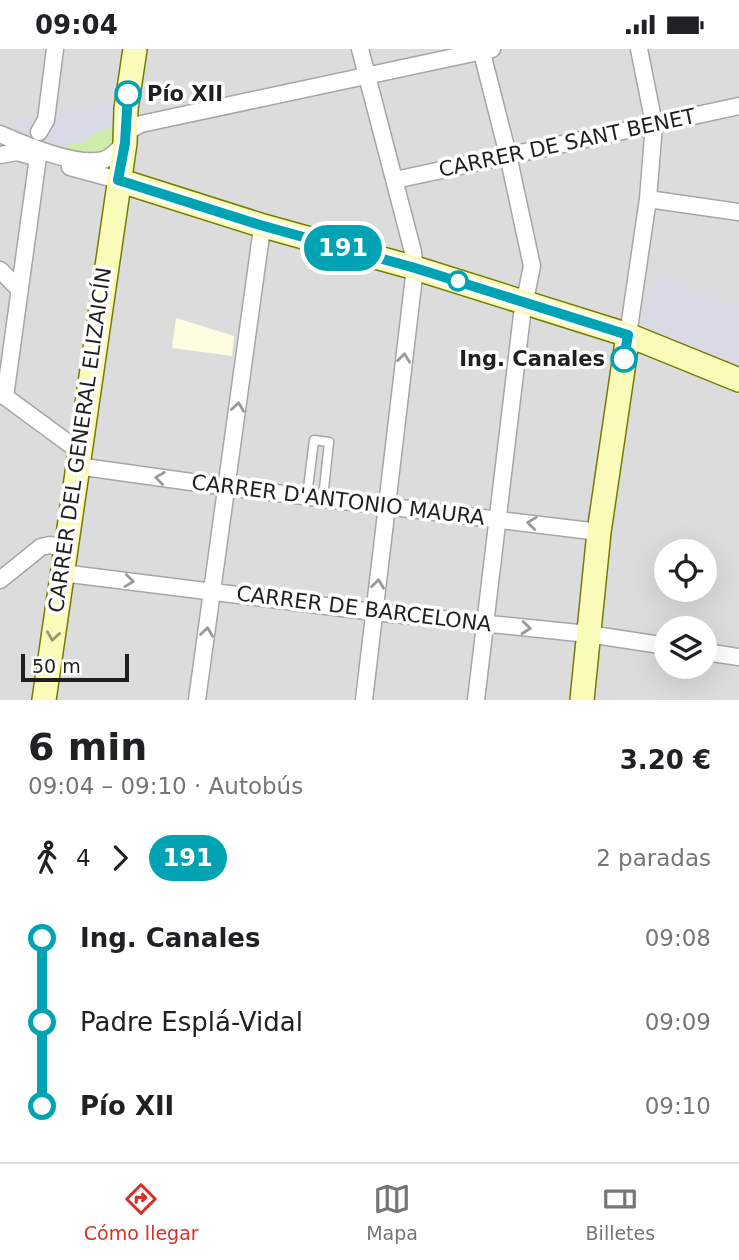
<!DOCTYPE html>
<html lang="es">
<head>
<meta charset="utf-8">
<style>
	body { margin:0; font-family:"DejaVu Sans",sans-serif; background:#f2f2f2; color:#202124; height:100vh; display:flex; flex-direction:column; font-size:26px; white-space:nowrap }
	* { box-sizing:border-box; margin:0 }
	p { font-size:23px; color:#757577 }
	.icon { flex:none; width:38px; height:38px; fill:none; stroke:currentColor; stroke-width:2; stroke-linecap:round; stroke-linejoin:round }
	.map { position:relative; height:651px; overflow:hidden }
	.details { display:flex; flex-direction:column; background:#fff; flex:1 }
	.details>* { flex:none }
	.badge { padding:0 14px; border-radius:23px; font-size:24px; line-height:46px }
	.buttons { position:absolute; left:654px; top:490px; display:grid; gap:14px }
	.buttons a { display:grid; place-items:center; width:63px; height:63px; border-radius:50%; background:#fff; box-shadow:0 7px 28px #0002; font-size:35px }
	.scale { position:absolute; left:21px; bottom:18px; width:108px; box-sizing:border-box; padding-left:7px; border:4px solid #1f1f1f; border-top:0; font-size:19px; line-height:24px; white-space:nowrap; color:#1f1f1f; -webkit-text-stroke:5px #fff; paint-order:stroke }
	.map>.badge { position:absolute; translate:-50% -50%; box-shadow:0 0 0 4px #fff }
	.legs { display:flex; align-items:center; gap:10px; height:77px; padding:0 28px; font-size:23px }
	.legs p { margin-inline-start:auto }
	.headline { display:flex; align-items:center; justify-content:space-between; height:119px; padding:0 28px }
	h1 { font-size:38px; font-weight:700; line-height:52px }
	ul { padding:0 28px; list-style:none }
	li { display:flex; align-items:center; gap:24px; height:84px; font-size:26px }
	li i { display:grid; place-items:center; width:10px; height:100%; margin:0 9px; background:currentColor }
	li i::after { content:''; width:18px; height:18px; margin:-9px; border:5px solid; border-radius:50%; background:#fff }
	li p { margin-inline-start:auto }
	li:first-child i { background:linear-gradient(#0000 50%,currentColor 0) }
	li:last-child i { background:linear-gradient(currentColor 50%,#0000 0) }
	.status { display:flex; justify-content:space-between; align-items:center; height:49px; padding:0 35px; background:#fff; direction:ltr }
	.status svg { height:19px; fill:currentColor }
	.dock { display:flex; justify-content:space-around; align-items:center; height:98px; border-top:2px solid #e0e0e0; background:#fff; font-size:19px; color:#757577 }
	.dock a { display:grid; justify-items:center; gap:4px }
	.dock .active { color:#d93025 }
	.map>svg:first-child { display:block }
	.residential { fill:#dddcdc; fill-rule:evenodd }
	.education { fill:#fffde0 }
	.grass { fill:#ceecaa }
	.plaza { fill:#dadae6 }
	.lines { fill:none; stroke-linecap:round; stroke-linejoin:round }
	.lane-casing { stroke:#a6a6a6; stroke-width:11 }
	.street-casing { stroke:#a6a6a6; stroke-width:19 }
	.secondary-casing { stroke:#757b02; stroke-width:26 }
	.lane { stroke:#fff; stroke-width:8 }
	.street { stroke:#fff; stroke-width:16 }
	.secondary { stroke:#fbfbb9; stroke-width:23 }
	.oneway { stroke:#9a9a9a }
	.oneway2 { stroke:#989874 }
	.line-1-casing { stroke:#fff; stroke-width:16 }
	.line-1 { stroke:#00a3b4; stroke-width:10 }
	.stop-1-dot { fill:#fff; stroke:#00a3b4; stroke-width:3.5 }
	.labels { text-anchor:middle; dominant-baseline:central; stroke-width:7; stroke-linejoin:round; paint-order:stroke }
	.stop-label { font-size:21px; font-weight:bold; fill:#1f1f1f; stroke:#fff; text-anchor:start }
	.street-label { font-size:21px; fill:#1f1f1f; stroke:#fff }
</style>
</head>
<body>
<div class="status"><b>09:04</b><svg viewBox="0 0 49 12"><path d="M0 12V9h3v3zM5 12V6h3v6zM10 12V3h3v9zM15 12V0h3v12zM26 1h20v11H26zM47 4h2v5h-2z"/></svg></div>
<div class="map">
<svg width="739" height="651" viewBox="0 0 739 651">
	<rect width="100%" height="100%" fill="#f0ece5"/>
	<!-- residential -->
	<path class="residential" d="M0,0h739v651h-739zM667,502h38v39h-38zM667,579h38v39h-38z"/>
	<!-- education -->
	<path class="education" d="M176,269l58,18 -2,20 -60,-8z"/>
	<!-- grass -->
	<path class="grass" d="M121,69c-9,43 -20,38 -59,33l9,-8 10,1 20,-15 13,-1 -1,-4z"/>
	<!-- plaza -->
	<path class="plaza" d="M112,51l12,13 -10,11v4l-13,1 -20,15 -10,-1 -9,8 -12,-3 -1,-7 -11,-3 -17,1 -6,-7 -3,-10 25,-5 9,3 22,-10z
		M656,224l83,36v57l-92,-38 -5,-4z"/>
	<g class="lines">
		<defs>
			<path id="lane" d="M307,447l7,-56 15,2 -6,56"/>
			<path id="street" d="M360,0l53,203 2,16 -51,432
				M39,83l7,-12 9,-71
				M124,84l17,-9 351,-75
				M0,85c25,11 76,33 103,26 8,-2 15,-10 22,-17
				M0,106l17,-3 18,5
				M70,118l48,13
				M395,131l344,-74
				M648,150l91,13
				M0,221l20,20
				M628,286l20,-136 6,-75 -15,-75
				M0,344l79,58
				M5,348l33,-240
				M77,417l150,21 372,45
				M62,524l312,39 214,22 79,12
				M0,531l41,-33 9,-2 15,4
				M705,603l34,5
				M197,651l65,-472 -2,-3
				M476,651l46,-385 10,-49 -24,-111 -27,-106"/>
			<path id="secondary" d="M118,131l142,45 155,43 213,67 111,45
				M44,651l81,-557 1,-34 9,-60
				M582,651l17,-168 29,-197"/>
		</defs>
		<!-- lane casing -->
		<use href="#lane" class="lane-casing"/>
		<!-- street casing -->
		<use href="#street" class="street-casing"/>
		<!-- secondary casing -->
		<use href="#secondary" class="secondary-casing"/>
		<!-- lane -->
		<use href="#lane" class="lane"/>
		<!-- street -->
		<use href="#street" class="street"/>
		<!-- secondary -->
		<use href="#secondary" class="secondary"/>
	</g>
	<!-- one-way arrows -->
	<defs><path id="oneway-chevron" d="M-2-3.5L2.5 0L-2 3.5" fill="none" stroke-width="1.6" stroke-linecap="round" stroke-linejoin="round" transform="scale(1.75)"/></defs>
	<g class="oneway">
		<use href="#oneway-chevron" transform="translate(404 309) rotate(-83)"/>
		<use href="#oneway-chevron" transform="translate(238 358) rotate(-82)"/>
		<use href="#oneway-chevron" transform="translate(160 429) rotate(-172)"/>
		<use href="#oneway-chevron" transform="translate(532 474) rotate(-173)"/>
		<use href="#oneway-chevron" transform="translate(129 532) rotate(7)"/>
		<use href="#oneway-chevron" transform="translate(378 535) rotate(-83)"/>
		<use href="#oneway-chevron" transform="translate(526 579) rotate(5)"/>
		<use href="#oneway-chevron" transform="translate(207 583) rotate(-82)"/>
	</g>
	<use class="oneway2" href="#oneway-chevron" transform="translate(53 587) rotate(98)"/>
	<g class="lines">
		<defs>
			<path id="line-1" d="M128,45l-3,49 -7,37 142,45 155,43 213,67 -4,24"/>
		</defs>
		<!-- line-1 casing -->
		<use href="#line-1" class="line-1-casing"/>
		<!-- line-1 -->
		<use href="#line-1" class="line-1"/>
	</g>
	<!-- markers -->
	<g class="stop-1-dot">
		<circle cx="128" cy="45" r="12"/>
		<circle cx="458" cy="232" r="9"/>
		<circle cx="624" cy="310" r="12"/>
	</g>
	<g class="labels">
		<!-- stop labels -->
		<g class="stop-label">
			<text x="147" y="45">Pío XII</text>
			<text x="605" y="310" text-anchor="end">Ing. Canales</text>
		</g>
		<!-- street labels -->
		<g class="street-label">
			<text transform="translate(567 94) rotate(-12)">CARRER DE SANT BENET</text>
			<text transform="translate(80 391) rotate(-82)">CARRER DEL GENERAL ELIZAICÍN</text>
			<text transform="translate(338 451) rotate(7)">CARRER D'ANTONIO MAURA</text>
			<text transform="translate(364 560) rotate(7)">CARRER DE BARCELONA</text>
		</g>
	</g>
</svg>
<div class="buttons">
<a><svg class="icon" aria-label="locate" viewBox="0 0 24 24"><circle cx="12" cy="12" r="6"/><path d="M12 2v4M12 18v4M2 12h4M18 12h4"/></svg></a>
<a><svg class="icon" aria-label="layers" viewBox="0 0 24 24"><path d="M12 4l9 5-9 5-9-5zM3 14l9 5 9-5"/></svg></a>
</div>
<div class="scale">50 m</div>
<b class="badge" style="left:343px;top:199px;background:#00a3b4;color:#fff">191</b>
</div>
<section class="details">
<div class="headline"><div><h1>6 min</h1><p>09:04 – 09:10 · Autobús</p></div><b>3.20 €</b></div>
<div class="legs"><svg class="icon" aria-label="walk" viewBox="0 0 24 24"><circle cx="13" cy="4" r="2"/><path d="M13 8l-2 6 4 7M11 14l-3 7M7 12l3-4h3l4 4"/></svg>4<svg class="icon" aria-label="forward" viewBox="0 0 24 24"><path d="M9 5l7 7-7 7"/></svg><b class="badge" style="background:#00a3b4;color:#fff">191</b><p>2 paradas</p></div>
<ul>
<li><i style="color:#00a3b4"></i><b>Ing. Canales</b><p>09:08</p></li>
<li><i style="color:#00a3b4"></i><span>Padre Esplá-Vidal</span><p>09:09</p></li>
<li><i style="color:#00a3b4"></i><b>Pío XII</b><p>09:10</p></li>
</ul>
</section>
<nav class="dock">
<a class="active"><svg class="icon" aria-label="directions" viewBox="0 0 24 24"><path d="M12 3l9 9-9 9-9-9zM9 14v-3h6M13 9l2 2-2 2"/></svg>Cómo llegar</a>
<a><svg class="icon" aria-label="map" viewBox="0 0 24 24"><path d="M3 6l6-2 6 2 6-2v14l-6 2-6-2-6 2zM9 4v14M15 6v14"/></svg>Mapa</a>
<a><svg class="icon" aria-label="tickets" viewBox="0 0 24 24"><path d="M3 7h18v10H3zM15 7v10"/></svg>Billetes</a>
</nav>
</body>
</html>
